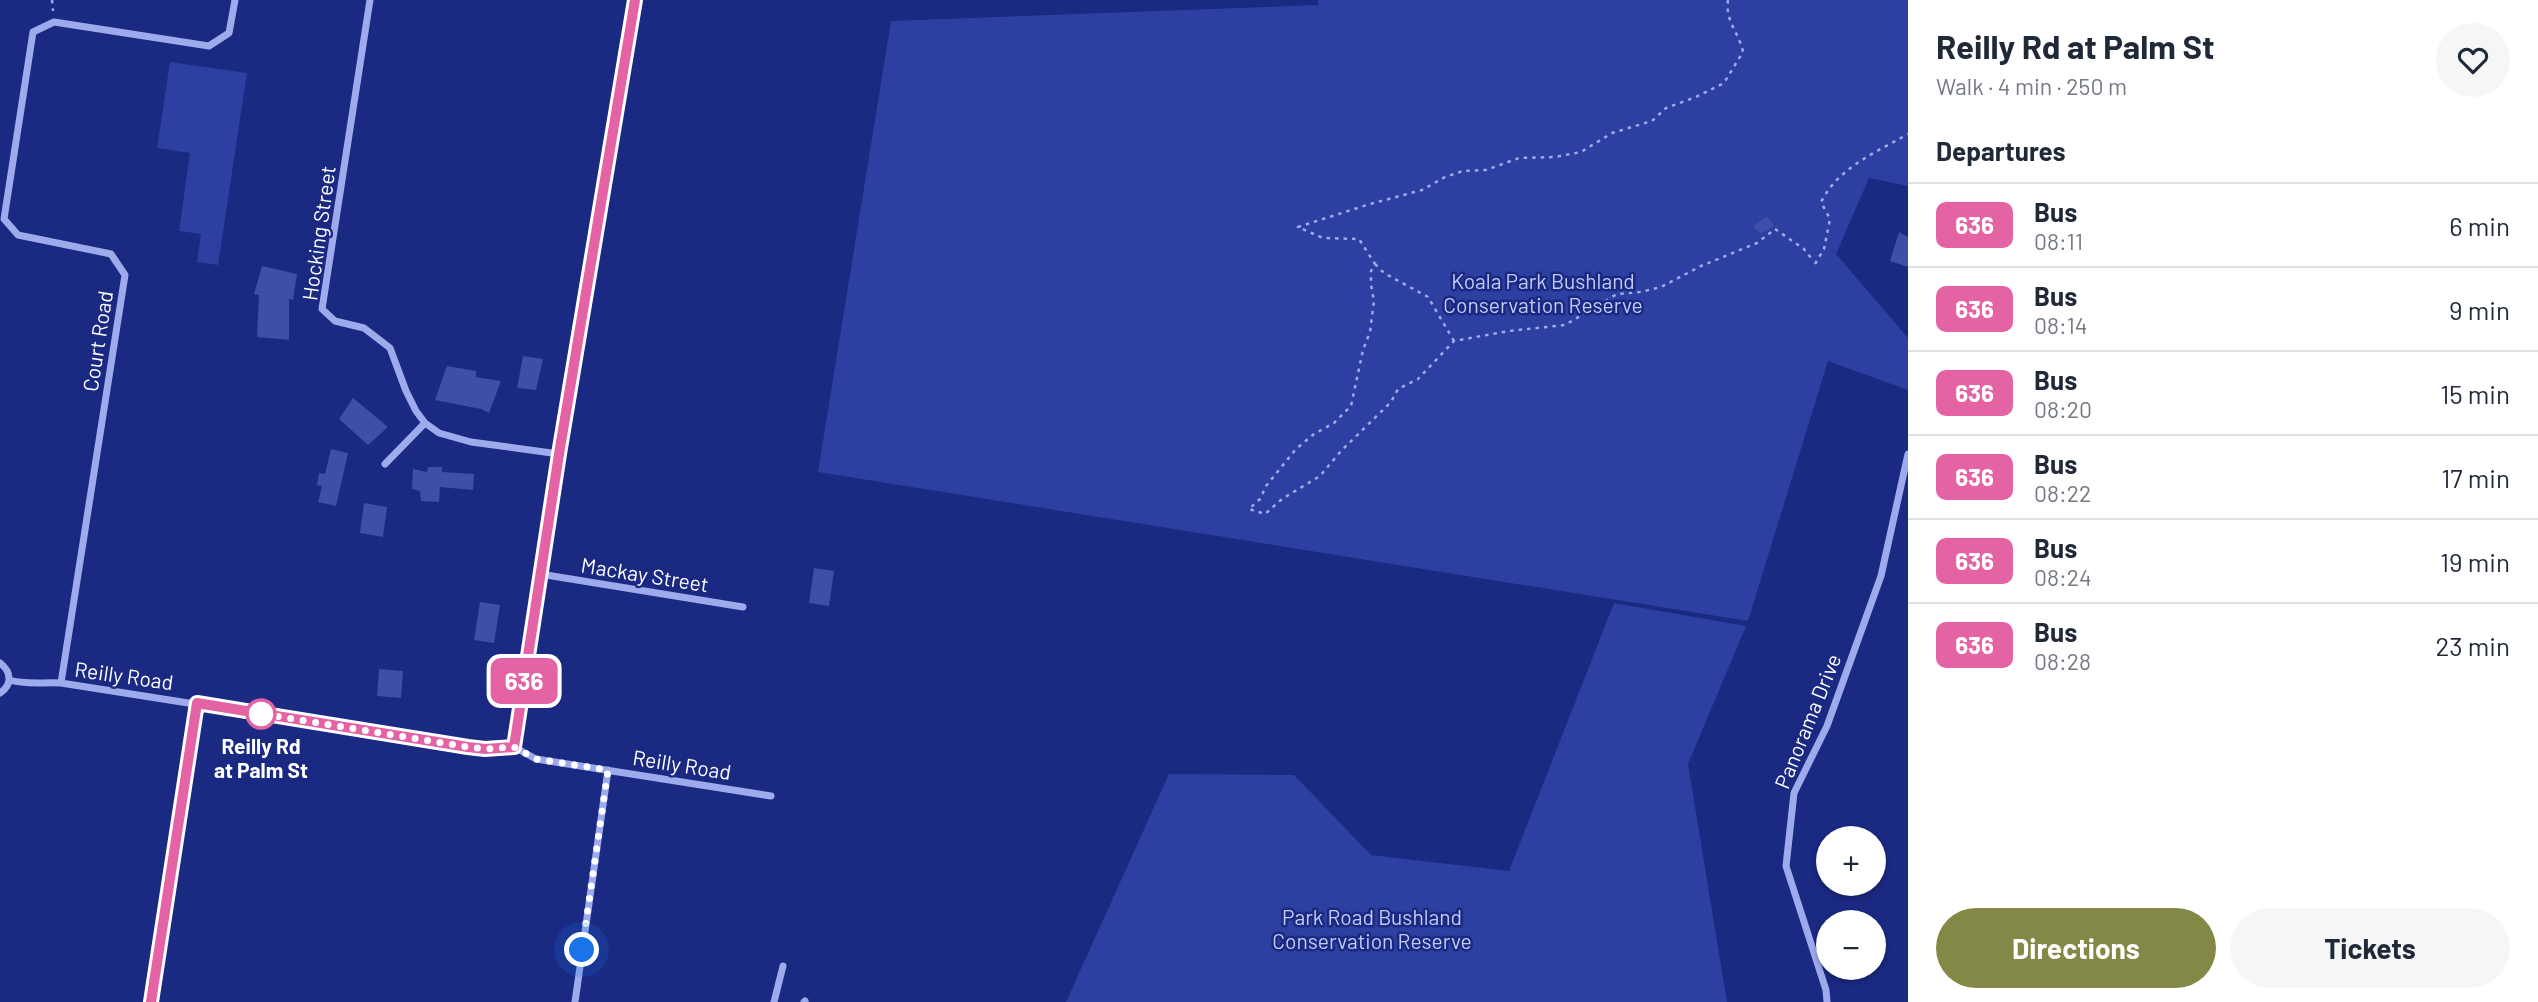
<!DOCTYPE html>
<html lang="en">
<head>
<meta charset="utf-8">
<style>
	body { margin:0; font-family:Barlow,sans-serif; background:#f6f6f7; color:#1f2937; height:100vh; display:flex; flex-direction:column; font-size:26px; white-space:nowrap }
	* { box-sizing:border-box; margin:0 }
	p { font-size:23px; color:#747a83 }
	.icon { flex:none; width:38px; height:38px; fill:none; stroke:currentColor; stroke-width:2; stroke-linecap:round; stroke-linejoin:round }
	.map { position:relative; flex:1; overflow:hidden }
	.drawer { display:flex; flex-direction:column; background:#fff; width:630px }
	.drawer>* { flex:none }
	.badge { padding:0 14px; border-radius:10px; font-size:24px; line-height:46px }
	.tools { position:absolute; left:1816px; top:826px; display:grid; gap:14px }
	.tools a { display:grid; place-items:center; width:70px; height:70px; border-radius:50%; background:#fff; box-shadow:0 2px 5px #0004; font-size:35px }
	.you { position:absolute; width:35px; height:35px; margin:-18px; border:5px solid #fff; border-radius:50%; background:#1a73e8; box-shadow:0 0 0 10px #1a73e833 }
	.map>.badge { position:absolute; translate:-50% -50%; box-shadow:0 0 0 4px #fff }
	h2 { padding:0 28px; font-size:26px; line-height:63px }
	.round { display:grid; place-items:center; flex:none; width:74px; height:74px; border-radius:37px; background:#f6f6f7 }
	.head { display:flex; align-items:center; justify-content:space-between; height:119px; padding:0 28px }
	h1 { font-size:33px; font-weight:700; line-height:52px }
	.button { display:flex; gap:14px; margin-top:auto; padding:14px 28px }
	.button a { flex:1; height:80px; border-radius:42px; background:#838846; color:#fff; font-size:28px; font-weight:700; line-height:80px; text-align:center }
	.button a+a { background:#f6f6f7; color:#1f2937 }
	ul { padding:0; list-style:none }
	li { display:flex; align-items:center; gap:21px; height:84px; padding:0 28px; border-top:2px solid #e0e1e3 }
	li div { flex:1 }
	li b { display:block; font-size:26px }
	li em { font-style:normal }
	li .badge { min-width:77px; font-weight:700; text-align:center }
	main { display:flex; flex:1; min-height:0 }
	.map>svg:first-child { display:block }
	.green { fill:#2d3fa0 }
	.building { fill:#3e4faa }
	.lines { fill:none; stroke-linecap:round; stroke-linejoin:round }
	.path { stroke:#9daaeb; stroke-width:2.5; stroke-dasharray:3.5 5; stroke-linecap:butt }
	.street { stroke:#9daaeb; stroke-width:7 }
	.line-casing { stroke:#fff; stroke-width:16 }
	.line { stroke:#e463a4; stroke-width:10 }
	.walk { stroke:#fff; stroke-width:7; stroke-dasharray:0 12.6 }
	.stop-dot { fill:#fff; stroke:#e463a4; stroke-width:3.5 }
	.labels { text-anchor:middle; dominant-baseline:central; stroke-width:5; stroke-linejoin:round; paint-order:stroke }
	.street-label { font-size:21px; fill:#fff; stroke:#1a2981 }
	.park-label { font-size:21px; fill:#c2cbf8; stroke:#1a2981 }
	.stop-label { font-size:21px; font-weight:bold; fill:#fff; stroke:#1a2981 }
</style>
</head>
<body>
<main>
<div class="map">
<svg width="1908" height="1002" viewBox="0 0 1908 1002">
	<rect width="100%" height="100%" fill="#1a2981"/>
	<!-- green -->
	<path class="green" d="M1318,0h590v186l-39,-8 -33,76 72,84v52l-80,-29 -80,260 -930,-149 73,-451 427,-16z
		M170,62l77,11 -29,192 -21,-3 4,-28 -22,-3 11,-78 -33,-5z
		M1614,603l132,23 -58,138 39,238h-661l103,-228 125,1 77,80 138,16z"/>
	<!-- building -->
	<path class="building" d="M1767,216l7,10 -14,8 -7,-8z
		M1899,232l9,5v30l-18,-6z
		M262,266l35,8 -4,26 -4,-1v41l-32,-3 2,-42 -5,-1z
		M523,356l20,3 -7,31 -19,-2z
		M447,366l29,5v6l25,4 -12,32 -8,-4 -46,-9z
		M353,398l35,29 -20,18 -29,-26z
		M331,449l17,4 -12,53 -18,-4 4,-16 -5,-1 2,-12 6,1z
		M428,467h14v5l32,2 -1,16 -33,-3 -1,15 -18,-1 -1,-10 -8,-2 1,-20 14,3z
		M364,503l23,4 -4,30 -23,-4z
		M814,568l20,3 -5,35 -20,-3z
		M480,602l20,3 -6,38 -20,-3z
		M379,669l24,2 -2,27 -24,-2z"/>
	<g class="lines">
		<!-- path -->
		<path class="path" d="M52,0l1,11
			M1728,0c-3,22 11,32 15,52l-19,31 -28,14 -30,11 -14,13 -40,12 -31,19 -26,5 -36,1 -33,12 -23,1 -18,6 -23,13 -52,14 -72,23 25,11 36,1 16,25 -4,7v14l3,16 -4,31 -7,18 -12,56 -17,17 -20,11 -18,15 -30,37 -6,13 -11,10 16,5 17,-15 38,-23 21,-25 50,-49 7,-13 20,-10 36,-38 55,-10 56,-6 52,-31 23,-2 21,-5 40,-21 56,-23 18,-14 29,20 7,9
			M1375,264l9,9 44,24 26,44
			M1815,264l9,-15 6,-30 -9,-17c18,-35 54,-49 87,-68"/>
		<!-- street -->
		<path class="street" d="M370,0l-48,309 13,12 29,7 26,20 16,43 10,20 9,12 14,10 32,9 88,12
			M385,464l40,-41
			M540,574l203,33
			M0,663c12,9 12,22 0,30
			M9,680c17,5 34,2 52,3l407,64 17,2 29,-2 22,12 235,37
			M61,683l64,-408 -14,-21 -93,-19 -14,-16 29,-187 21,-10 155,24 20,-13 6,-33
			M514,747l45,-293 76,-454
			M151,1002l45,-299
			M575,1002l33,-232
			M774,1002l9,-36
			M804,1002l1,-1
			M1827,1002l-1,-12 -40,-124 8,-73 33,-67 54,-150 27,-122"/>
	</g>
	<g class="lines">
		<defs>
			<path id="line" d="M151,1002l46,-299 271,44 17,2 29,-2 45,-293 76,-454"/>
		</defs>
		<!-- line casing -->
		<use href="#line" class="line-casing"/>
		<!-- line -->
		<use href="#line" class="line"/>
		<!-- walk -->
		<path class="walk" d="M261,714l-10,-2 217,35 17,2 29,-2 22,12 72,11 -26,180"/>
	</g>
	<!-- markers -->
	<circle class="stop-dot" cx="261" cy="714" r="14"/>
	<g class="labels">
		<!-- street labels -->
		<g class="street-label">
			<text transform="translate(318 233) rotate(-82)">Hocking Street</text>
			<text transform="translate(97 341) rotate(-81)">Court Road</text>
			<text transform="translate(645 574) rotate(9)">Mackay Street</text>
			<text transform="translate(124 675) rotate(8)">Reilly Road</text>
			<text transform="translate(1807 721) rotate(-68)">Panorama Drive</text>
			<text transform="translate(682 764) rotate(9)">Reilly Road</text>
		</g>
		<!-- park labels -->
		<g class="park-label">
			<text x="1543" y="280">Koala Park Bushland<tspan x="1543" dy="24">Conservation Reserve</tspan></text>
			<text x="1372" y="916">Park Road Bushland<tspan x="1372" dy="24">Conservation Reserve</tspan></text>
		</g>
		<!-- stop labels -->
		<g class="stop-label">
			<text x="261" y="745">Reilly Rd<tspan x="261" dy="24">at Palm St</tspan></text>
		</g>
	</g>
</svg>
<div class="tools">
<a>+</a>
<a>−</a>
</div>
<div class="you" style="left:582px;top:950px"></div>
<b class="badge" style="left:524px;top:681px;background:#e463a4;color:#fff">636</b>
</div>
<section class="drawer">
<div class="head"><div><h1>Reilly Rd at Palm St</h1><p>Walk · 4 min · 250 m</p></div><a class="round"><svg class="icon" aria-label="heart" viewBox="0 0 24 24"><path d="M12 20l-8-8c-3-5 5-10 8-4 3-6 11-1 8 4z"/></svg></a></div>
<h2>Departures</h2>
<ul>
<li><span class="badge" style="background:#e463a4;color:#fff">636</span><div><b>Bus</b><p>08:11</p></div><em>6 min</em></li>
<li><span class="badge" style="background:#e463a4;color:#fff">636</span><div><b>Bus</b><p>08:14</p></div><em>9 min</em></li>
<li><span class="badge" style="background:#e463a4;color:#fff">636</span><div><b>Bus</b><p>08:20</p></div><em>15 min</em></li>
<li><span class="badge" style="background:#e463a4;color:#fff">636</span><div><b>Bus</b><p>08:22</p></div><em>17 min</em></li>
<li><span class="badge" style="background:#e463a4;color:#fff">636</span><div><b>Bus</b><p>08:24</p></div><em>19 min</em></li>
<li><span class="badge" style="background:#e463a4;color:#fff">636</span><div><b>Bus</b><p>08:28</p></div><em>23 min</em></li>
</ul>
<div class="button"><a>Directions</a><a>Tickets</a></div>
</section>
</main>
</body>
</html>
